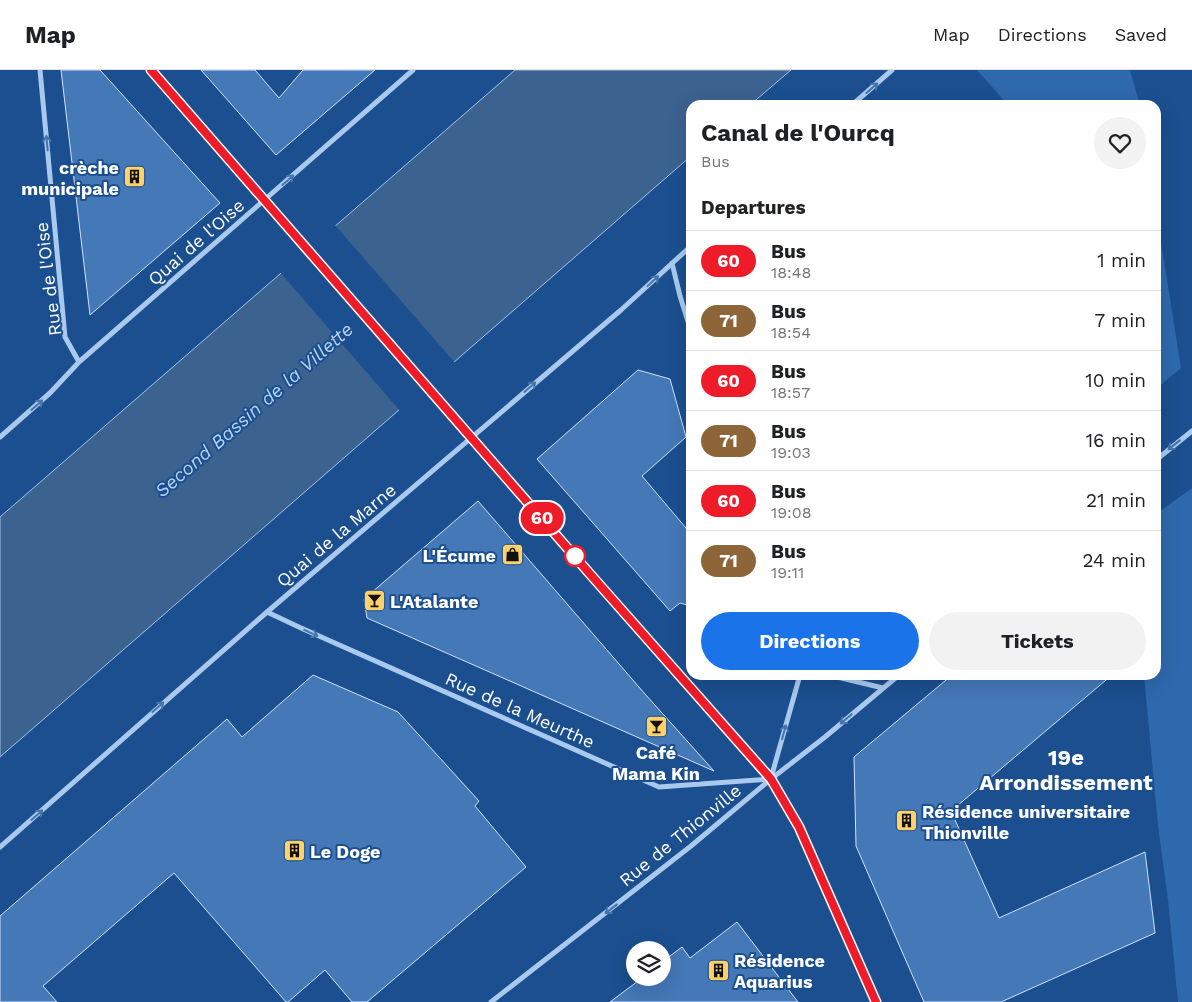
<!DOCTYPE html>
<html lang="en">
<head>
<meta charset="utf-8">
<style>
	body { margin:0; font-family:"Work Sans",sans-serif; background:#f2f2f2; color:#202124; height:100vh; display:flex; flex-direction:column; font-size:19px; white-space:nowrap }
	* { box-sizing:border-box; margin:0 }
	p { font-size:16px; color:#757577 }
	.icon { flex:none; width:28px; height:28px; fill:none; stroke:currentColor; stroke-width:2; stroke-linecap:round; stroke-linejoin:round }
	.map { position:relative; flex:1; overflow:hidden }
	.side { position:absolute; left:686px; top:30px; width:475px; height:580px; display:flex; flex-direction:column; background:#fff; border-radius:15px; box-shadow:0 5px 20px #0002 }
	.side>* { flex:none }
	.badge { padding:0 10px; border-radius:16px; font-size:18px; line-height:32px }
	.buttons { position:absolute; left:626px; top:871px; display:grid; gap:10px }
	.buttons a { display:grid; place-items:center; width:45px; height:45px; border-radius:50%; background:#fff; box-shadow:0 5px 20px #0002; font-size:25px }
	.map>.badge { position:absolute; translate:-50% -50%; box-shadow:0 0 0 2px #fff }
	h2 { padding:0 15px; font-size:19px; line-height:45px }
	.round { display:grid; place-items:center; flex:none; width:52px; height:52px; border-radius:26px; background:#f2f2f2 }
	.summary { display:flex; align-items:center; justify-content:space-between; height:85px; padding:0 15px }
	h1 { font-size:24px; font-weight:700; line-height:38px }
	.primary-button { display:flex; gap:10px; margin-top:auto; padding:10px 15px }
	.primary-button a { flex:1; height:58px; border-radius:30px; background:#1a73e8; color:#fff; font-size:20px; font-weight:700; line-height:58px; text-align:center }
	.primary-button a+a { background:#f2f2f2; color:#202124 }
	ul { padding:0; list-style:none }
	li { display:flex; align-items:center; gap:15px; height:60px; padding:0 15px; border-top:1px solid #e0e0e0 }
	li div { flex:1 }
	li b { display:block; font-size:19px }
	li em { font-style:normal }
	li .badge { min-width:55px; font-weight:700; text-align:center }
	header { display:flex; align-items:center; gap:30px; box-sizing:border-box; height:70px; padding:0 25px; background:#fff; border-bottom:1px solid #e0e0e0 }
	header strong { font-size:24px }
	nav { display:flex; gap:28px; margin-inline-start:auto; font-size:18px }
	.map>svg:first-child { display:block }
	.green { fill:#2e69ad }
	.water { fill:#3c6290; stroke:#9cc4f0 }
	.pier { fill:#1b4f8f }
	.building { fill:#4478b7; stroke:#cfe3fa }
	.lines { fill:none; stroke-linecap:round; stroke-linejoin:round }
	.minor { stroke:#a9c9ee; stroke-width:5 }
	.minor-bridge { stroke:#a9c9ee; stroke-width:5 }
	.oneway { stroke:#4674ac }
	.line-casing { stroke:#fff; stroke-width:11 }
	.line { stroke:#ee1b29; stroke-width:8 }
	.stop-dot { fill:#fff; stroke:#ee1b29; stroke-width:2.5 }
	.labels { text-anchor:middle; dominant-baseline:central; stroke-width:4; stroke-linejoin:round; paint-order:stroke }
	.poi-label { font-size:18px; font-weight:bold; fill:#fff; stroke:#1b4f8f; text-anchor:start }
	.street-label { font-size:18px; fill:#fff; stroke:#1b4f8f }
	.water-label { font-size:19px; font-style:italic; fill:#b5d3f5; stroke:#1b4f8f }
	.district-label { font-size:22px; font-weight:bold; fill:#fff; stroke:#1b4f8f }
</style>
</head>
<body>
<header>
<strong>Map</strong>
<nav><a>Map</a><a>Directions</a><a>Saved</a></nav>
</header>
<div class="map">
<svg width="1192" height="932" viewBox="0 0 1192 932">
	<rect width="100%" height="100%" fill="#1b4f8f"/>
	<!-- green -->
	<path class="green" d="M977,0h153l10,35h-132z
		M1156,140l25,158 -25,21z
		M1192,418v514h-14l-10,-102 -10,-74 -14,-151h12v-161z"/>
	<!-- water -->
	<path class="water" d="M515,0h276l-41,35h-59v51l-691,601v-240z"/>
	<!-- pier -->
	<path class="pier" d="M334,154l122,140 -55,48 -122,-141z"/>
	<!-- building -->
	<path class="building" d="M61,0h39l120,133 -130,112z
		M201,0h54l24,28 24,-28h72l-99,85z
		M638,300l32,9 16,58 -44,39 49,58v72l-11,-3 -10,8 -133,-152z
		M478,431l167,193 69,77 -347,-153 -3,-19z
		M313,605l85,37 81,89 -4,5 51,61 -159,135h-15l-27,-32 -37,32h-2l-112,-129 -131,113 14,16h-57v-86l227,-197 15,18z
		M952,605h160l-161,136 48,107 146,-66 10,81 -154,69h-77l-68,-156 -2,-89z
		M737,852l61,80h-188l32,-24h20v-16l20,-15 8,11z"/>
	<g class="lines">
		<!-- minor -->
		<path class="minor" d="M40,0l25,267 14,25
			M151,0l96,109
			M852,35l40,-35
			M672,193l8,33 11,35
			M0,367l50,-44 29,-31 334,-292
			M1156,390l36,-29
			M508,409l263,300 28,48 77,175
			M267,542l34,16 358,159 112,-8
			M829,605l54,13
			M771,708l29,-103
			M0,777l267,-235 354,-302 70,-64
			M491,932l200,-156 80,-67 54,-42 74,-62"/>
		<!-- minor-bridge -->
		<path class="minor-bridge" d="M247,109l261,300"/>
	</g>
	<!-- one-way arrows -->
	<defs><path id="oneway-shaft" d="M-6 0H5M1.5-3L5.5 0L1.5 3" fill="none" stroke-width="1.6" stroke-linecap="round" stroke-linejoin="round" transform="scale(1.25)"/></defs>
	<g class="oneway">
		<use href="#oneway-shaft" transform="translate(872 18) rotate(-41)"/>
		<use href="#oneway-shaft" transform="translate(47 73) rotate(-95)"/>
		<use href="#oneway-shaft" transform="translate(288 110) rotate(-41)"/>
		<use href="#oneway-shaft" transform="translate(653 211) rotate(-43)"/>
		<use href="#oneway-shaft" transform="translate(530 317) rotate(-41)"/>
		<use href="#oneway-shaft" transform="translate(37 335) rotate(-41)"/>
		<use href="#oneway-shaft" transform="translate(1174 375) rotate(142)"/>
		<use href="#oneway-shaft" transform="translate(311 563) rotate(24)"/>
		<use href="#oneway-shaft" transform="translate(158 637) rotate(-41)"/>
		<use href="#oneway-shaft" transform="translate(846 649) rotate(140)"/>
		<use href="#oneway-shaft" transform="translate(784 662) rotate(-75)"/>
		<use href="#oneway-shaft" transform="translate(37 745) rotate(-41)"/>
		<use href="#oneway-shaft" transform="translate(611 839) rotate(142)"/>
	</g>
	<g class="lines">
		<defs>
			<path id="line" d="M151,0l439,504 181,205 28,48 77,175"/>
		</defs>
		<!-- line casing -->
		<use href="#line" class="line-casing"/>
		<!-- line -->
		<use href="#line" class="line"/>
	</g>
	<!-- icons -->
	<defs>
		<symbol id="building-square" viewBox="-11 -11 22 22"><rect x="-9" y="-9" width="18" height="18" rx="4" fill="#ffd166" stroke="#1b4f8f"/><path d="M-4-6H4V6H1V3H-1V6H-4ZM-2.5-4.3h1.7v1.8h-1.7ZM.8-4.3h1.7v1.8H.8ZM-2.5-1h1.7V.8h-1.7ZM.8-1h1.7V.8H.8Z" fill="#111"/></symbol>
		<symbol id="shop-square" viewBox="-11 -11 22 22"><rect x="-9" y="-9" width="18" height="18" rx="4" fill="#ffd166" stroke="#1b4f8f"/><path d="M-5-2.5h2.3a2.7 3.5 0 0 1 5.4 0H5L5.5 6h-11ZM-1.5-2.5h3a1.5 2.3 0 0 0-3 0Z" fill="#111"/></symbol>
		<symbol id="bar-square" viewBox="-11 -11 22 22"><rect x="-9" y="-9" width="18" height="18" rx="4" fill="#ffd166" stroke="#1b4f8f"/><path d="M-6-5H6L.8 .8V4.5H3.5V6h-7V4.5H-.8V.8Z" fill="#111"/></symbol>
	</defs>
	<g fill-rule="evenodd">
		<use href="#building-square" x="122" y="94" width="25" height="25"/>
		<use href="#shop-square" x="500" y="472" width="25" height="25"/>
		<use href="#bar-square" x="362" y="518" width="25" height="25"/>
		<use href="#bar-square" x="644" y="644" width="25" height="25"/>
		<use href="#building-square" x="894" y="738" width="25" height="25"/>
		<use href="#building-square" x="282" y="768" width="25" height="25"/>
		<use href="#building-square" x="706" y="888" width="25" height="25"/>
	</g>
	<!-- markers -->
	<circle class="stop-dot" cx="575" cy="486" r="10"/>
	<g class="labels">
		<!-- poi labels -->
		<g class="poi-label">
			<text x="119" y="97" text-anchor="end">crèche<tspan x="119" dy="21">municipale</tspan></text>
			<text x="496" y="485" text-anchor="end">L'Écume</text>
			<text x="390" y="531">L'Atalante</text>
			<text x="656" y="682" text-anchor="middle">Café<tspan x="656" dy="21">Mama Kin</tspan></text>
			<text x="922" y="741">Résidence universitaire<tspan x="922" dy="21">Thionville</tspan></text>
			<text x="310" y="781">Le Doge</text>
			<text x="734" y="890">Résidence<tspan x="734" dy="21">Aquarius</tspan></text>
		</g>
		<!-- street labels -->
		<g class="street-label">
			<text transform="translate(196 172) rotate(-41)">Quai de l'Oise</text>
			<text transform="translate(48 209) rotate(-97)">Rue de l'Oise</text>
			<text transform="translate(336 465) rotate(-40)">Quai de la Marne</text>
			<text transform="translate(520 640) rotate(24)">Rue de la Meurthe</text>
			<text transform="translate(680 765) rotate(-39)">Rue de Thionville</text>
		</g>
		<!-- water labels -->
		<g class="water-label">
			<text transform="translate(254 340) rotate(-41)">Second Bassin de la Villette</text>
		</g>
		<!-- district labels -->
		<g class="district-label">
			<text x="1066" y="687">19e<tspan x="1066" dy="25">Arrondissement</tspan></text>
		</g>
	</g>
</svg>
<div class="buttons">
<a><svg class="icon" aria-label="layers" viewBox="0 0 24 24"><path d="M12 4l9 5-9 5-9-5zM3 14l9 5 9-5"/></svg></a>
</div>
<b class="badge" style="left:542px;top:448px;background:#ee1b29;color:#fff">60</b>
<section class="side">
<div class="summary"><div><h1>Canal de l'Ourcq</h1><p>Bus</p></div><a class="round"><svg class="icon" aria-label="heart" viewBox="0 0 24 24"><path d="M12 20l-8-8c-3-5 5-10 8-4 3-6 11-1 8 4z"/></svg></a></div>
<h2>Departures</h2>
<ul>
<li><span class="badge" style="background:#ee1b29;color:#fff">60</span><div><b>Bus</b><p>18:48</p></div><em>1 min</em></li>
<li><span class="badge" style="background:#8d6538;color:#fff">71</span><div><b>Bus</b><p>18:54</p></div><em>7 min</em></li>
<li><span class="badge" style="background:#ee1b29;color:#fff">60</span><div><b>Bus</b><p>18:57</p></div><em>10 min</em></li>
<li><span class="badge" style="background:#8d6538;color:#fff">71</span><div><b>Bus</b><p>19:03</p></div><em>16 min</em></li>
<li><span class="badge" style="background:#ee1b29;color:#fff">60</span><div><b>Bus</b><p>19:08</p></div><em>21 min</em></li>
<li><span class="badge" style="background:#8d6538;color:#fff">71</span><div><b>Bus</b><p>19:11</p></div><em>24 min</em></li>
</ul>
<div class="primary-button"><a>Directions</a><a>Tickets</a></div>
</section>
</div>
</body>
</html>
